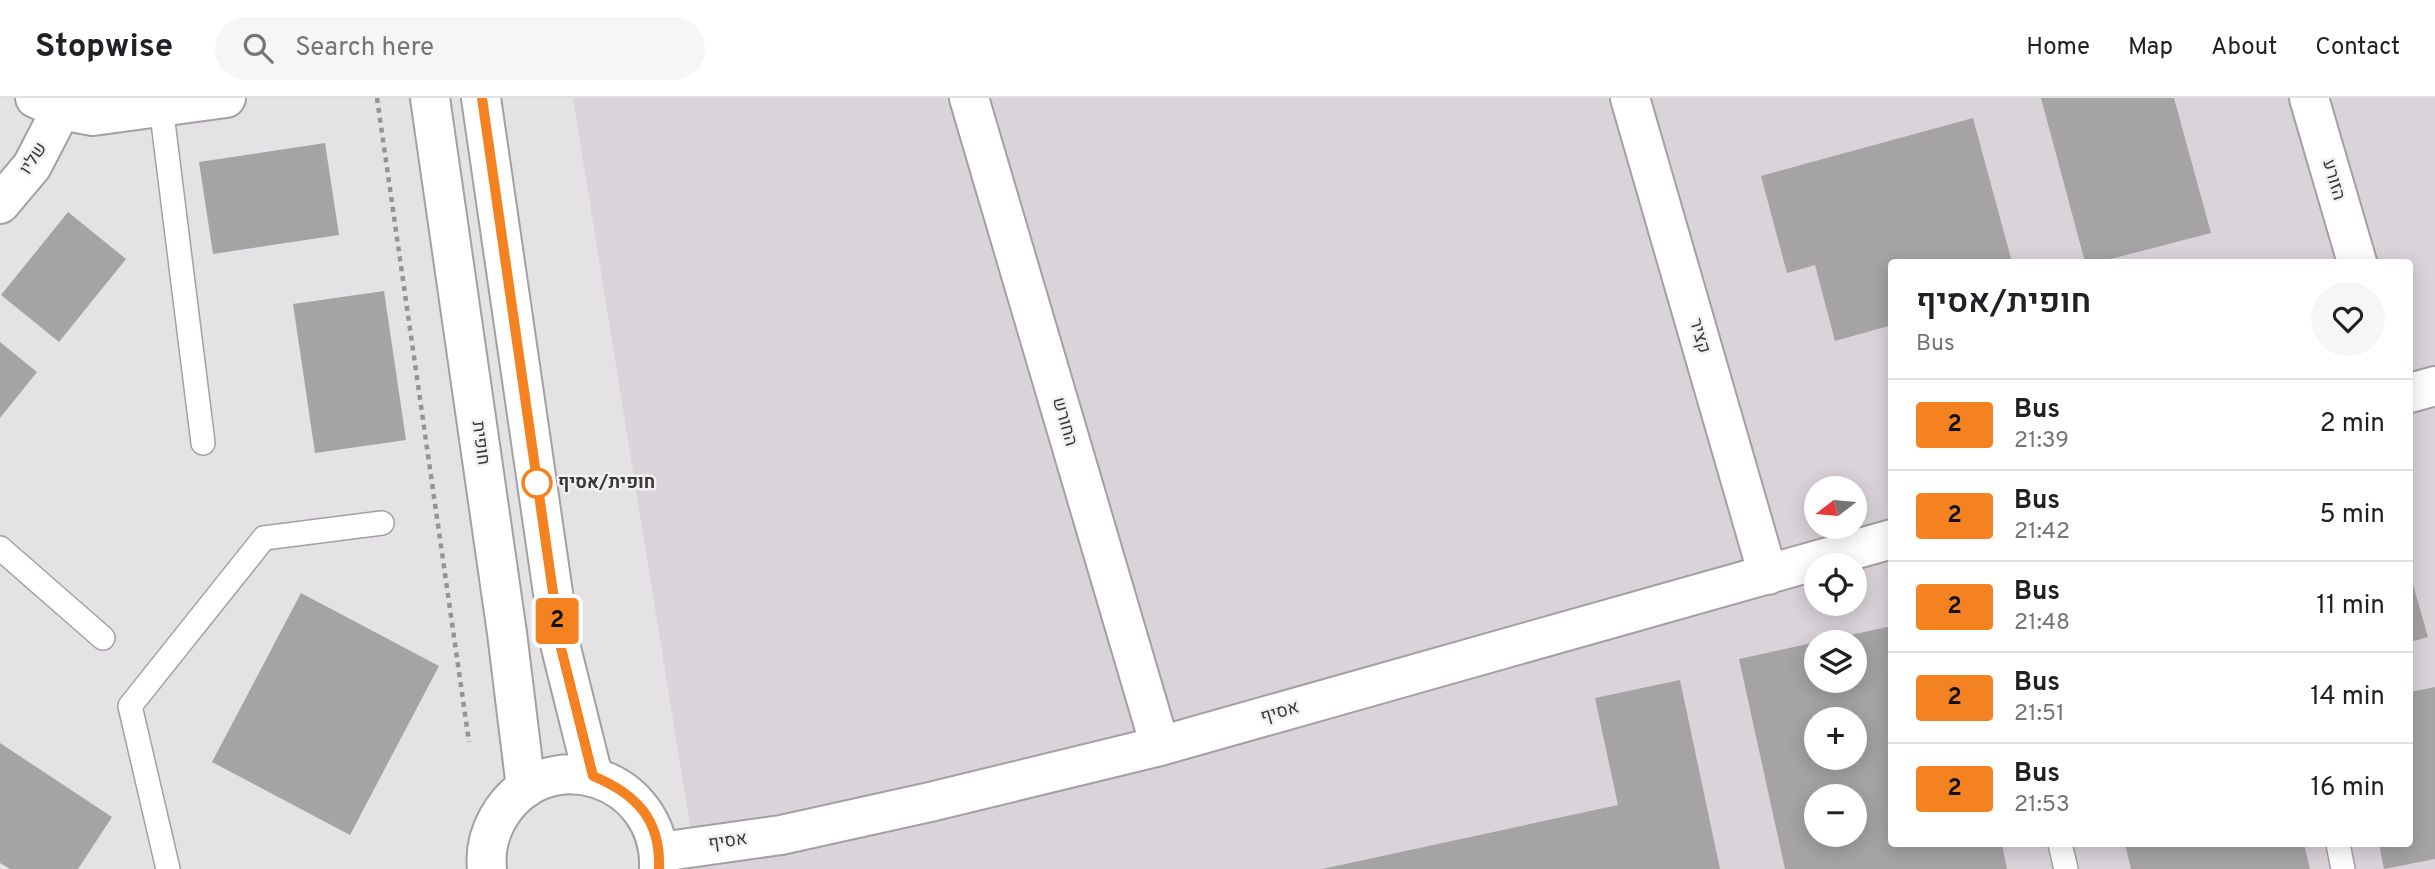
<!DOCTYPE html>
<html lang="en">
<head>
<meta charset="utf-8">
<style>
	body { margin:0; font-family:Overpass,Heebo,sans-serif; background:#f6f6f6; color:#202124; height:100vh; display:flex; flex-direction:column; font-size:26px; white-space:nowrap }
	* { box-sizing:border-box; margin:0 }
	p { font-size:23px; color:#757577 }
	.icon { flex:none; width:38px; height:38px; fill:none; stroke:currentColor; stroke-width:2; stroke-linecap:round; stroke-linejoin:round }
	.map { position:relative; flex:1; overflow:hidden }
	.sheet { position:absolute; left:1888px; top:161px; width:525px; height:588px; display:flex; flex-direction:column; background:#fff; border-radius:7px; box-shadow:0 4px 18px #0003 }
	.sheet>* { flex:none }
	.badge { padding:0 14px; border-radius:5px; font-size:24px; line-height:46px }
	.needle { width:46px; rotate:254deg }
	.controls { position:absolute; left:1804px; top:378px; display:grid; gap:14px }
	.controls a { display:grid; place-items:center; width:63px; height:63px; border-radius:50%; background:#fff; box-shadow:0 4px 18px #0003; font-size:35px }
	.map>.badge { position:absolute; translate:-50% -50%; box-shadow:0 0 0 4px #fff }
	.round { display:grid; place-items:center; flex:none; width:74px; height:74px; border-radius:37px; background:#f6f6f6 }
	.headline { display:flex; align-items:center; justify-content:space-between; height:119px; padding:0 28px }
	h1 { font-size:33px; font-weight:600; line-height:52px }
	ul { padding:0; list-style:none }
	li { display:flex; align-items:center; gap:21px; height:91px; padding:0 28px; border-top:2px solid #e0e0e0 }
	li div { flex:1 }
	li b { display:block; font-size:26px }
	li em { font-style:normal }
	li .badge { min-width:77px; font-weight:700; text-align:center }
	header { display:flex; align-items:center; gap:42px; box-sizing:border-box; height:98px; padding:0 35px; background:#fff; border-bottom:2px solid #e0e0e0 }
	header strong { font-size:33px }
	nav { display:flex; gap:38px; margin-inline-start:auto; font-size:24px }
	.search { width:490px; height:63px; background:#f6f6f6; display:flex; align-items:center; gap:18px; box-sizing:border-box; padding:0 24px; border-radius:38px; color:#757577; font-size:26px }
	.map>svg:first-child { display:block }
	.built { fill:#dad3da; fill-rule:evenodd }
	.building { fill:#a6a3a5; fill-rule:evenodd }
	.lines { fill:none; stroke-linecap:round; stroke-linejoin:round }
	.lane-casing { stroke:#a3a0a3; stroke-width:26 }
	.street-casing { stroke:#a3a0a3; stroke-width:42 }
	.secondary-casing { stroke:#a3a0a3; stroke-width:42 }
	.path { stroke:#959395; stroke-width:4.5; stroke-dasharray:5 5; stroke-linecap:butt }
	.lane { stroke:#fff; stroke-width:23 }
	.street { stroke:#fff; stroke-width:38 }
	.secondary { stroke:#fff; stroke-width:38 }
	.line-casing { stroke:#fff; stroke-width:16 }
	.line { stroke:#f58220; stroke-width:10 }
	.stop-dot { fill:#fff; stroke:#f58220; stroke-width:3.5 }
	.labels { text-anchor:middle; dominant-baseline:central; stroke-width:5; stroke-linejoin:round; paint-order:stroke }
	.street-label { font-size:18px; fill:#3a393a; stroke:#f2f0f2 }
	.stop-label { font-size:18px; font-weight:bold; fill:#3a393a; stroke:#f2f0f2; text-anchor:start }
</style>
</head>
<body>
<header>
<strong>Stopwise</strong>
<div class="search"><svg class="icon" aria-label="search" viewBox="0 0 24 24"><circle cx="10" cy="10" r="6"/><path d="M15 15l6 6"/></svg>Search here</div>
<nav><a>Home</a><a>Map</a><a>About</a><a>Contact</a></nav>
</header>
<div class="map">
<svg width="2435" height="771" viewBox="0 0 2435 771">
	<rect width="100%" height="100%" fill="#e5e2e5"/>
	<!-- built -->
	<path class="built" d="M573,0h1862v771h-1738zM1892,164h518v582h-518zM1816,390h39v39h-39zM1816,467h39v39h-39zM1816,544h39v39h-39zM1816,621h39v39h-39zM1816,698h39v39h-39z"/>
	<!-- building -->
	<path class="building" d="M2041,0h133l37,135 -112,29h-14z
		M1973,20l39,144h-120v63l-57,16 -20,-76 -28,8 -26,-97z
		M325,45l14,92 -126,19 -14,-92z
		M68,114l58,47 -67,83 -58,-47z
		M384,193l22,149 -91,13 -22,-149z
		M0,244l37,30 -37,46z
		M2410,476l18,63 -18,5z
		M301,495l138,73 -89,169 -138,-73z
		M1892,528v218h110l5,25h-222l-46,-210 77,-17v39h39v-39l-32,-1zM1816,621h39v39h-39zM1816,698h39v39h-39z
		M1680,582l40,189h-398l296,-64 -23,-107z
		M2435,589v172l-51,10 -5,-25h31v-152z
		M0,645l112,74 -34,52h-68l-10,-6z
		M2125,746h179l6,25h-179z"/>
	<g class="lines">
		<defs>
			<path id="lane" d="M160,0l43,345
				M0,450l103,90
				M2060,746l6,25
				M2338,746l5,25
				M168,771l-38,-163 134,-168 118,-15"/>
			<path id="street" d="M35,0l26,12 32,6 133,-18
				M969,0l191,648
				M1630,0l138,477
				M2309,0l48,164
				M0,106l32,-38 29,-56
				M2410,295l25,-7
				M660,754l121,-17 149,-33 230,-56 732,-207"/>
			<path id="secondary" d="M430,0l77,535 19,155
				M481,0l80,550 32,128
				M487,771c-2,-18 2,-35 11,-51 47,-81 165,-41 161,51"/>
		</defs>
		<!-- lane casing -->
		<use href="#lane" class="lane-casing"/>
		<!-- street casing -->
		<use href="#street" class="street-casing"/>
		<!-- secondary casing -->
		<use href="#secondary" class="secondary-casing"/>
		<!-- path -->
		<path class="path" d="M377,0l92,644"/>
		<!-- lane -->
		<use href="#lane" class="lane"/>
		<!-- street -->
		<use href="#street" class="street"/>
		<!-- secondary -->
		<use href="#secondary" class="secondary"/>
	</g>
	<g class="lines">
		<defs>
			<path id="line" d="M482,0l79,550 32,128c43,18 68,43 66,93"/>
		</defs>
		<!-- line casing -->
		<use href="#line" class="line-casing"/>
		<!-- line -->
		<use href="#line" class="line"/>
	</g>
	<!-- markers -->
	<circle class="stop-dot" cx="537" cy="385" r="14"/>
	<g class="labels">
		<!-- street labels -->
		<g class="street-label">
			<text transform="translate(34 61) rotate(-57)">שליו</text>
			<text transform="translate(2333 82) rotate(74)">הזורע</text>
			<text transform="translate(1699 238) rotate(74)">קציר</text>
			<text transform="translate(1064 324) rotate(74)">החורש</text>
			<text transform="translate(480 345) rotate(82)">חופית</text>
			<text transform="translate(1280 615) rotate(-16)">אסיף</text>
			<text transform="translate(728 744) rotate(-8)">אסיף</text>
		</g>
		<!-- stop labels -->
		<g class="stop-label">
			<text x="558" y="385">חופית/אסיף</text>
		</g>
	</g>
</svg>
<div class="controls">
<a><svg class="needle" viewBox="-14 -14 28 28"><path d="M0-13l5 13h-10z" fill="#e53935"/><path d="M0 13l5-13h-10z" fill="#757577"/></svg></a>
<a><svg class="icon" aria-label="locate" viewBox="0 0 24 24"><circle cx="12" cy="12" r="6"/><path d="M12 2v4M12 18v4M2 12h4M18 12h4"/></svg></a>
<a><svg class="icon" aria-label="layers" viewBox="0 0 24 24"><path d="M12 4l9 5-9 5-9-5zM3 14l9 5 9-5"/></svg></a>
<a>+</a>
<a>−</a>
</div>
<b class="badge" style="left:557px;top:523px;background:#f58220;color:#111">2</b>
<section class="sheet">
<div class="headline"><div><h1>חופית/אסיף</h1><p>Bus</p></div><a class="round"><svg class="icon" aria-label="heart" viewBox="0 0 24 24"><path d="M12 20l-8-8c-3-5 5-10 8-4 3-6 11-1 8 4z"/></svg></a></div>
<ul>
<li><span class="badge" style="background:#f58220;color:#111">2</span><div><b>Bus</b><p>21:39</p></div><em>2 min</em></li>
<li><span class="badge" style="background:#f58220;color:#111">2</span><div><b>Bus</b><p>21:42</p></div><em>5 min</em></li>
<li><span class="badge" style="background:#f58220;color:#111">2</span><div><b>Bus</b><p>21:48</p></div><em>11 min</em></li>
<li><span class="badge" style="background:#f58220;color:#111">2</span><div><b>Bus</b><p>21:51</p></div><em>14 min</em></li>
<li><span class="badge" style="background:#f58220;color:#111">2</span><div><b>Bus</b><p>21:53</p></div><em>16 min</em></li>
</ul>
</section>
</div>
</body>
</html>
